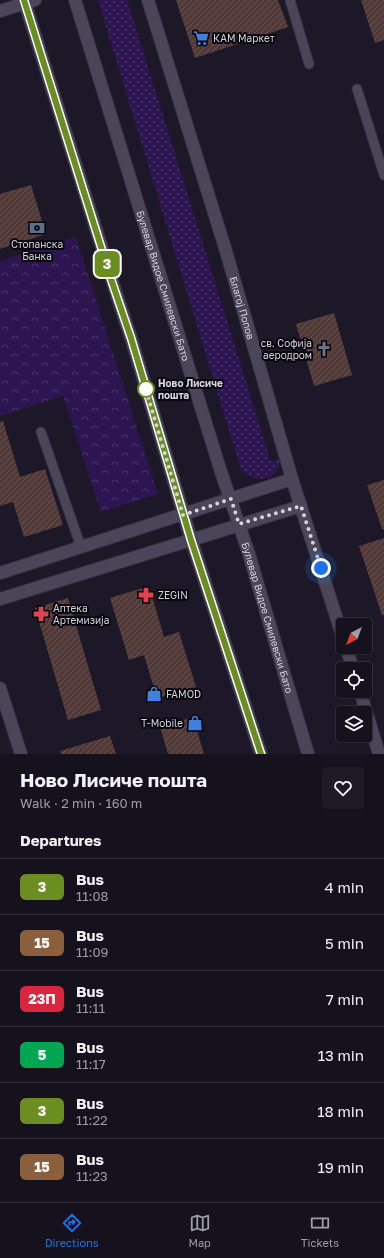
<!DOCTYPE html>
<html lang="en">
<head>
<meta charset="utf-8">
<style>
	body { margin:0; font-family:"Golos Text",sans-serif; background:#1e1b27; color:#f1f3f6; height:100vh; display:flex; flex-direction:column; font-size:15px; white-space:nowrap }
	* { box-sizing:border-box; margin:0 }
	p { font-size:13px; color:#9d9ea4 }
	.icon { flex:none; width:22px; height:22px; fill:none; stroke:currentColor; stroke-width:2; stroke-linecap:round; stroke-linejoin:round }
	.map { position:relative; height:754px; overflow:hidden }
	.drawer { display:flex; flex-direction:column; background:#15121e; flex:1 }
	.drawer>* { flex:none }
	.badge { padding:0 8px; border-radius:6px; font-size:14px; line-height:26px }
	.needle { width:26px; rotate:221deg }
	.controls { position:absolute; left:336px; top:618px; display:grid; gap:8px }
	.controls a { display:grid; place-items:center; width:36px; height:36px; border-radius:4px; background:#15121e; box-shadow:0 1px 3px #0004,0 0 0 1px #34323c; font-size:20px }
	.you { position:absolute; width:20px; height:20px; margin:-10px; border:3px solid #fff; border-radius:50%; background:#1a73e8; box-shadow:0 0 0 6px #1a73e833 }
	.map>.badge { position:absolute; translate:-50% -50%; box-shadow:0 0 0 2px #fff }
	h2 { padding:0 20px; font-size:15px; line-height:36px }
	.round { display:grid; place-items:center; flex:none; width:42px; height:42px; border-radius:4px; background:#1e1b27 }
	.head { display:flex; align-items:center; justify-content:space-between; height:68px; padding:0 20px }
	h1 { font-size:19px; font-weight:700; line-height:30px }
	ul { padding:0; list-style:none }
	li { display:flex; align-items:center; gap:12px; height:56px; padding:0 20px; border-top:1px solid #34323c }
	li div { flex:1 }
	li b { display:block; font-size:15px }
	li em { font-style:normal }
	li .badge { min-width:44px; font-weight:700; text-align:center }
	.menu { display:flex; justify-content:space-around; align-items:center; height:56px; border-top:1px solid #34323c; background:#15121e; font-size:11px; color:#9d9ea4 }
	.menu a { display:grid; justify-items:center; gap:2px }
	.menu .active { color:#1a73e8 }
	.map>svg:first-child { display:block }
	.grass { fill:url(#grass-dots) }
	.park { fill:url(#park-crowns) }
	.building { fill:url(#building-hatch) }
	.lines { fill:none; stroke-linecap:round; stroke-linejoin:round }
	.lane-casing { stroke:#34313e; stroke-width:11 }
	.street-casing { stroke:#34313e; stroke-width:14 }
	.secondary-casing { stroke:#34313e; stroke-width:14 }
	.lane { stroke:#4a4558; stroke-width:9 }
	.street { stroke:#4a4558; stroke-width:12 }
	.secondary { stroke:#4a4558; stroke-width:12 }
	.line-casing { stroke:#fff; stroke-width:9 }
	.line { stroke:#6b8e23; stroke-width:6 }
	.walk { stroke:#d4d2dd; stroke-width:4; stroke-dasharray:0 7.2 }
	.stop-dot { fill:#fff; stroke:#6b8e23; stroke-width:2 }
	.labels { text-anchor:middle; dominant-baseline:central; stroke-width:4; stroke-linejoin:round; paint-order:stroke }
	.poi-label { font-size:10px; fill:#d4d2dd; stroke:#06050b; text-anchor:start }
	.street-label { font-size:10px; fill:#d4d2dd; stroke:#06050b }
	.stop-label { font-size:10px; font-weight:bold; fill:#d4d2dd; stroke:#06050b; text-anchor:start }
</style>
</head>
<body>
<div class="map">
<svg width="384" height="754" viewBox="0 0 384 754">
	<defs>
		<pattern id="grass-dots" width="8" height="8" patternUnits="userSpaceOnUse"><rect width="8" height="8" fill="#2d1552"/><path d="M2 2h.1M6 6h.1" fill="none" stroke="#4b366a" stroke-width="1.8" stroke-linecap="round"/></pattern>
		<pattern id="park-crowns" width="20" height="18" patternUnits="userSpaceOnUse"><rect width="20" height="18" fill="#2d1552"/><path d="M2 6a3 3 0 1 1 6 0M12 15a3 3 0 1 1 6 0" fill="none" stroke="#4b366a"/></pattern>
		<pattern id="building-hatch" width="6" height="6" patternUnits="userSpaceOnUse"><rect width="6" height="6" fill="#503936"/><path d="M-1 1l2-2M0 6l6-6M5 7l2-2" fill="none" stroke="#685553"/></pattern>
	</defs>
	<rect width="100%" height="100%" fill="#1c1828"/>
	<!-- grass -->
	<path class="grass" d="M98,0h29l144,462 10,-5 -3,11 -7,9c-15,3 -18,2 -30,-7z"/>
	<!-- park -->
	<path class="park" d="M76,237l82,257 -57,18 -38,-116 -63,20v-155z"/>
	<!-- building -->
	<path class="building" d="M176,0h102l10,27 -93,31z
		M361,0h23v40l-9,3z
		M31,185l15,49 -46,15v-55z
		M334,313l18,62 -38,11 -18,-62z
		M3,421l17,56 25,-8 18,56 -39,12 -11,-35 -13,4v-84z
		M384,480v49h-2l-15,-44z
		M384,538v77h-2l-23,-69z
		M149,586l15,51 15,-5 17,55 -39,11 -13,-43 -15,5 -19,-62z
		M68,598l33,112 -33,10 -33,-112z
		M193,717l11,37h-36l-8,-27z
		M110,736l6,18h-55l-1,-3z"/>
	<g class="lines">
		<defs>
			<path id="lane" d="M290,0l19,64
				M357,89l27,86
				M41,432l40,115"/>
			<g id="street">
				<path id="s1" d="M148,0l77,248 67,231 51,159"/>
				<path d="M0,11l35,-11"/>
				<path d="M0,573l292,-94"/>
				<path d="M0,599l301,-93"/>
				<path d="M346,647l7,22"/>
				<path d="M0,688l21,66"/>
				<path d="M360,691l19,63"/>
			</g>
			<g id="secondary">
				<path d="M24,0l93,296 14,42 60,201 70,215"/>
				<path id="s2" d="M75,0l146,472 27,79 60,203"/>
			</g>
		</defs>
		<!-- lane casing -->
		<use href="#lane" class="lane-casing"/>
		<!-- street casing -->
		<use href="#street" class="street-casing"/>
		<!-- secondary casing -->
		<use href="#secondary" class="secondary-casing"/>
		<!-- lane -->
		<use href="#lane" class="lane"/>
		<!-- street -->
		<use href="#street" class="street"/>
		<!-- secondary -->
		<use href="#secondary" class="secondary"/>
	</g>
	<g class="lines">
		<defs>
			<path id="line" d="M24,0l88,282 19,56 60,202 70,214"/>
		</defs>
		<!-- line casing -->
		<use href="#line" class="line-casing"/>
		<!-- line -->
		<use href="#line" class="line"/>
		<!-- walk -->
		<path class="walk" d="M146,389l-2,-6 39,132 48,-16 8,25 62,-18 20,62"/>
	</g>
	<!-- icons -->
	<defs>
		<symbol id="supermarket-bare" viewBox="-9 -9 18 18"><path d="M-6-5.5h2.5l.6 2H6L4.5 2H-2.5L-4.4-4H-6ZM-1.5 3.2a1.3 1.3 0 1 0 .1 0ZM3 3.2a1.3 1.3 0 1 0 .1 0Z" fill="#3f7fe0" stroke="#06050b" stroke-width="2.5" paint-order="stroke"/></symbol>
		<symbol id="bank-bare" viewBox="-9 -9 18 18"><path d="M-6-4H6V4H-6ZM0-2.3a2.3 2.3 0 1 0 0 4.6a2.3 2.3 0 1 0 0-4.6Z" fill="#5c6f8a" stroke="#06050b" stroke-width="2.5" paint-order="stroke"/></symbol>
		<symbol id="church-bare" viewBox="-9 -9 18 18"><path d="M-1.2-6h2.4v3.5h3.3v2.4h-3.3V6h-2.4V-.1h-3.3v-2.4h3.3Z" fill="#6b7280" stroke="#06050b" stroke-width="2.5" paint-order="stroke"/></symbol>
		<symbol id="pharmacy-bare" viewBox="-9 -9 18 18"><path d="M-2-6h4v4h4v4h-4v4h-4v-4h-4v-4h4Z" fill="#e0444e" stroke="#06050b" stroke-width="2.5" paint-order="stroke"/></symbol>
		<symbol id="shop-bare" viewBox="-9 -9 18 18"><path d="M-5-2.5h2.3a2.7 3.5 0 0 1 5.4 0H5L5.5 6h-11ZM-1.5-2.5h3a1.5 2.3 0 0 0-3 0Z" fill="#3f7fe0" stroke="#06050b" stroke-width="2.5" paint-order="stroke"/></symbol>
	</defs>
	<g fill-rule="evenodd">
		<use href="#supermarket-bare" x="190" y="27" width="22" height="22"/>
		<use href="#bank-bare" x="26" y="217" width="22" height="22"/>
		<use href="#church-bare" x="313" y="338" width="22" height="22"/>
		<use href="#pharmacy-bare" x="135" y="584" width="22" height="22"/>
		<use href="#pharmacy-bare" x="30" y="603" width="22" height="22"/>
		<use href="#shop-bare" x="143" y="683" width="22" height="22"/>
		<use href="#shop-bare" x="184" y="712" width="22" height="22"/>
	</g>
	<!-- markers -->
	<circle class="stop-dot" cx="146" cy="389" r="8"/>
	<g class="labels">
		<!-- poi labels -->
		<g class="poi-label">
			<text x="213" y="38">КАМ Маркет</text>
			<text x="37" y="244" text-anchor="middle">Стопанска<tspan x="37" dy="12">Банка</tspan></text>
			<text x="312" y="343" text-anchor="end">св. Софија<tspan x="312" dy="12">аеродром</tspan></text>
			<text x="158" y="595">ZEGIN</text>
			<text x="53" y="608">Аптека<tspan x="53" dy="12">Артемизија</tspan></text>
			<text x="166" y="694">FAMOD</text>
			<text x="183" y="723" text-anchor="end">T-Mobile</text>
		</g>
		<!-- street labels -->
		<g class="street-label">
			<text stroke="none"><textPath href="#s2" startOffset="299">Булевар Видое Смилевски Бато</textPath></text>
			<text stroke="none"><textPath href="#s1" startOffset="322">Благој Попов</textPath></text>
			<text stroke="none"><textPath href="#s2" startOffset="647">Булевар Видое Смилевски Бато</textPath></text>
		</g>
		<!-- stop labels -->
		<g class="stop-label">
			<text x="158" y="383">Ново Лисиче<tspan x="158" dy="12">пошта</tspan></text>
		</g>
	</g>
</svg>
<div class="controls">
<a><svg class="needle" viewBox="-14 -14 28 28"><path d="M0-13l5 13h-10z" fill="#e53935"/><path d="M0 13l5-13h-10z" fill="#9d9ea4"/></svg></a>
<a><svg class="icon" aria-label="locate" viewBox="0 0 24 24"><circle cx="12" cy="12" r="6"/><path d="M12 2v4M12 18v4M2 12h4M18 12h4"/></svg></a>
<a><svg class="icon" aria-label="layers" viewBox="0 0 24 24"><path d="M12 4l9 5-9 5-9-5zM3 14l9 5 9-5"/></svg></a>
</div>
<div class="you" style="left:321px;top:568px"></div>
<b class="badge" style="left:107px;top:264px;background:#6b8e23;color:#fff">3</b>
</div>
<section class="drawer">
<div class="head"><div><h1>Ново Лисиче пошта</h1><p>Walk · 2 min · 160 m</p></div><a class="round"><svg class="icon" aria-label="heart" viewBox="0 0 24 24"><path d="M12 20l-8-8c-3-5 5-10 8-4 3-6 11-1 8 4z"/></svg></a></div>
<h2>Departures</h2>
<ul>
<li><span class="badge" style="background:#6b8e23;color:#fff">3</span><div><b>Bus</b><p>11:08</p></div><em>4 min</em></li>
<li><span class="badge" style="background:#8b5e3c;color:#fff">15</span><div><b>Bus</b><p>11:09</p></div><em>5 min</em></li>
<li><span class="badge" style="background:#d7263d;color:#fff">23П</span><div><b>Bus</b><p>11:11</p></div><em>7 min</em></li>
<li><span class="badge" style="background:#00a651;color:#fff">5</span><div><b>Bus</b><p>11:17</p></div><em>13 min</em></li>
<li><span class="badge" style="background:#6b8e23;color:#fff">3</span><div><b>Bus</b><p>11:22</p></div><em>18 min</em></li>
<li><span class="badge" style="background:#8b5e3c;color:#fff">15</span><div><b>Bus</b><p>11:23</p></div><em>19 min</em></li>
</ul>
</section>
<nav class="menu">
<a class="active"><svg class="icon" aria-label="directions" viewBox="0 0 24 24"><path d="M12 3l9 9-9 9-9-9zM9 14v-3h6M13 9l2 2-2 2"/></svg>Directions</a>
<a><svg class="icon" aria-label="map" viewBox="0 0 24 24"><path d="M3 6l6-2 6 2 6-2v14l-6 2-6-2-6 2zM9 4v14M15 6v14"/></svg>Map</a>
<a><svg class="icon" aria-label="tickets" viewBox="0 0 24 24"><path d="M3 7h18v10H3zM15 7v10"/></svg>Tickets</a>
</nav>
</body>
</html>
